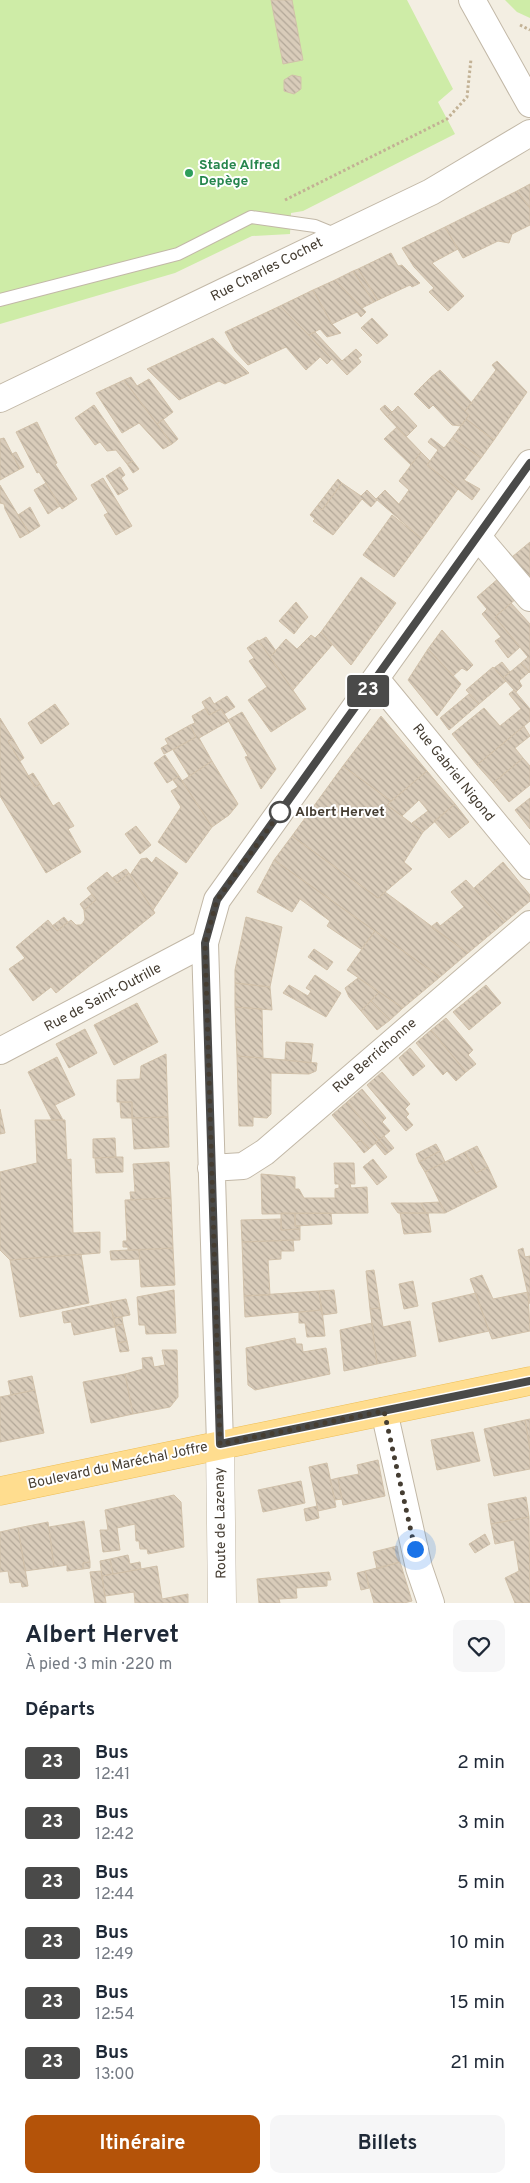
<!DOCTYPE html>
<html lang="fr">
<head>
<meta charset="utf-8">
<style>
	body { margin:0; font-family:Overpass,sans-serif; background:#f6f6f7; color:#1f2937; height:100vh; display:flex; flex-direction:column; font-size:19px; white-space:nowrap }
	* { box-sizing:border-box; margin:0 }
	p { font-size:16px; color:#747a83 }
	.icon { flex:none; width:28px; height:28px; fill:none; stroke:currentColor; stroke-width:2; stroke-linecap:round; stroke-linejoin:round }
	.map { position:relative; height:1603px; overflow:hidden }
	.sheet { display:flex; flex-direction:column; background:#fff; flex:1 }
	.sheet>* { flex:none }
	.badge { padding:0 10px; border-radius:4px; font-size:18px; line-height:32px }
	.you { position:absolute; width:25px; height:25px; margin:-12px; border:4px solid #fff; border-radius:50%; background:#1a73e8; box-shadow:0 0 0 8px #1a73e833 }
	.map>.badge { position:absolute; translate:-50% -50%; box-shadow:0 0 0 2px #fff }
	h2 { padding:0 25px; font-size:19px; line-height:45px }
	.round { display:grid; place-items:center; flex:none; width:52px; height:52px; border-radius:10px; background:#f6f6f7 }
	.summary { display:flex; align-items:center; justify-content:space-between; height:85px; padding:0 25px }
	h1 { font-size:24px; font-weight:700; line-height:38px }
	.action { display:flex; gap:10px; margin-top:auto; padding:10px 25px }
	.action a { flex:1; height:58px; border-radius:10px; background:#b45309; color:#fff; font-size:20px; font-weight:700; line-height:58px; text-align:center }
	.action a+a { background:#f6f6f7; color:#1f2937 }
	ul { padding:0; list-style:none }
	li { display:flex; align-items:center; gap:15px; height:60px; padding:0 25px }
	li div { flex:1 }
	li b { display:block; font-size:19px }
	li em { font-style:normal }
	li .badge { min-width:55px; font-weight:700; text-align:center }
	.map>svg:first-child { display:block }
	.green { fill:#ceeca7 }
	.building { fill:url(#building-back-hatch); stroke:#d1c1aa }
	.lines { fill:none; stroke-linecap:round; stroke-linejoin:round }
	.service-casing { stroke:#c2b8a7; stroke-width:14 }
	.minor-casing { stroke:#c2b8a7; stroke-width:28 }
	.tertiary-casing { stroke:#c2b8a7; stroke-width:29 }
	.primary-casing { stroke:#eebe55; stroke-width:29 }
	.path { stroke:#c2b194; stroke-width:3; stroke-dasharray:2.5 2.5; stroke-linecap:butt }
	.service { stroke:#fff; stroke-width:12 }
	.minor { stroke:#fff; stroke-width:26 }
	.tertiary { stroke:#fff; stroke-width:28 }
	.primary { stroke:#ffdd8f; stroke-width:28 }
	.line-casing { stroke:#fff; stroke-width:11 }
	.line { stroke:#4a4a49; stroke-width:8 }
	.walk { stroke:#453d32; stroke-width:5; stroke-dasharray:0 9 }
	.leisure-dot { fill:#2e9e5b; stroke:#fff; stroke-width:2 }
	.stop-dot { fill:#fff; stroke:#4a4a49; stroke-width:2.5 }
	.labels { text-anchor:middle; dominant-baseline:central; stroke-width:4; stroke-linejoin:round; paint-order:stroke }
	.leisure-label { font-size:14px; font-weight:bold; fill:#27864d; stroke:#fff; text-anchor:start }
	.street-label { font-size:14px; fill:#453d32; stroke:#fff }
	.stop-label { font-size:14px; font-weight:bold; fill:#453d32; stroke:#fff; text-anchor:start }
</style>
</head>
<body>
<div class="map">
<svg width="530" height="1603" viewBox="0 0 530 1603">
	<defs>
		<pattern id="building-back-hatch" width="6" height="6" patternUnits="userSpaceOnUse" patternTransform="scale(1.25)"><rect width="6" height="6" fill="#d9ccba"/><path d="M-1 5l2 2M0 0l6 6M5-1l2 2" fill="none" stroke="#b2a798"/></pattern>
	</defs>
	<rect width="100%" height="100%" fill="#f3eee2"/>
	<!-- green -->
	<path class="green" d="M0,0h407l46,89 -15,13 17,32 -152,77 -12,2 -1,21 -38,2 -77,37 -175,51z
		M505,0h25v18l-13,-6z"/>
	<!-- building -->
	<path class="building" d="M271,0h21l11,60 -20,4z
		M292,75l9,2v12l-7,5 -10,-3v-11z
		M530,184v24l-13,-17z
		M517,191l13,17v17l-18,9 -3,9 -11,-2 -35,17 -18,-31z
		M445,227l13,22 -26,14 32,33 -16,15 -19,-19 5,-4 -20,-21 -12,-19z
		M391,253l7,13 4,-1 18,18 -8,4 -2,-2 -32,15 -20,-31z
		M358,269l20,31 -4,2 -21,-31z
		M353,271l21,31 -12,6 -27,-28z
		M335,280l31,32 -5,5 -4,-5 -25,12 -19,-34z
		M313,290l19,34 9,9 -14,4 -7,-8 -11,6 -29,-29z
		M280,306l52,53 -5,5 -7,-7 -14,13 -20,-23 -38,18 -13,-14 -10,-19z
		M372,318l16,17 -11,9 -16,-16z
		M315,332l27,29 14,-12 6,6 -4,3 3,4 -14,13 -38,-40z
		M213,338l36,35 -24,11 -6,-3 -40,19 -32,-31z
		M497,361l30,31 -33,48 -28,-21 3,-4 -4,-4 31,-41 -4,-5z
		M440,370l32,33 -7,8 -34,-34z
		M131,377l6,9 12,-7 24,33 -16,12 -33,-44z
		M431,377l38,38 -8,11 -9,-1 -17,-18 -2,-2 -4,4 -15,-15z
		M124,380l48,64 -9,5 -24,-26 -17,10 -26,-40z
		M94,405l39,56 -6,3 -11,-14 -9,1 -7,-9 -5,3 -20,-27z
		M385,405l7,7 -5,5 -7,-8z
		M398,406l19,20 -11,11 -19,-20z
		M163,419l15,20 -6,5 -15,-20z
		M466,419l28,21 -13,18 -29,-20z
		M37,422l20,41 -2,1 22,35 -15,10 -23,-37 -2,1 -21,-41z
		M397,427l24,25 -10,13 -27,-26z
		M4,438l16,31 -20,11v-41z
		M431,438l13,10 8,-10 29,20 -17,22 16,9 -8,11 -45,-35 11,-15 -10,-8z
		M16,452l8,15 -4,2 -8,-15z
		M421,452l9,9 -3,4 31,24 -36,50 -46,-40 9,-9 14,14 10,-14 -10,-9z
		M133,461l6,8 -6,4 -6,-9z
		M120,467l5,8 -4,3 7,11 -10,6 -12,-19z
		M103,478l29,48 -16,9 -12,-20 4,-2 -17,-28z
		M338,479l4,4 -20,27 -5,-4z
		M46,483l14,23 -12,8 -14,-24z
		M342,483l19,13 6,-6 10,10 -6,7 -9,-8 -29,36 -20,-14 2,-2 -5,-4 7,-9 5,4z
		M0,485l29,48 -9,5 -15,-29 -1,-5 -4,-1z
		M30,507l10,19 -11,7 -11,-18z
		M392,515l30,24 -28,38 -31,-22z
		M530,542v45l-18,-30z
		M361,577l35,26 -45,62 -30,-33z
		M499,578l18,20 -22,19 25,30 -12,11 -13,-17 6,-4 -19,-23 5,-5 -10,-12z
		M296,602l12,15 -7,8 -14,-13z
		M511,603l19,21v49l-9,-10 7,-6 -33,-40z
		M287,612l14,13 -7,9 -15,-13z
		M442,630l31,35 -6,6 -5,-3 -9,8 -25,-27z
		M321,632l11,13 -39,45 -23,-33 16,-18 11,10 14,-14 4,3z
		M266,637l10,14 -6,6 -11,-16z
		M258,640l48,69 -35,23 -23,-32 19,-13 -18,-26 5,-3 -7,-10z
		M428,649l33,35 -24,32 -29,-36z
		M502,662l8,10 -7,6 -9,-10z
		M521,663l8,9 -10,9 3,5 -6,6 -13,-14z
		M493,667l13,14 -27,23 -13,-14z
		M514,690l16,19v12l-53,44 -25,-31 32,-26 16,18 21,-17 -12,-15z
		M469,694l10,10 -30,26 -9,-12z
		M227,696l8,11 -11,7 -3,-5 -12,6 -7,-13 8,-5 4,7z
		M55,704l14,20 -28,20 -13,-21z
		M206,708l3,7 12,-6 8,12 -30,17 13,23 -23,15 -16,-26 23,-13 -6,-12 5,-2 -3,-7z
		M242,712l34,57 -15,20 -16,-32 3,-1 -20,-36z
		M381,716l46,55 -36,30 -48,-35z
		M0,718l13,21 -5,2 27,46 5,-3 13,22 6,-4 15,24 -6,3 13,23 -35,21 -46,-77z
		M190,725l6,12 -32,17 -3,-6 7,-4 -3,-5z
		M524,726l6,10 -15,12 8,10 -30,25 -16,-18z
		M13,739l11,19 -4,3 -12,-20z
		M165,755l14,21 -12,7 -13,-20z
		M523,758l7,8v19l-21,17 -16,-19z
		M212,761l26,43 -9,11 -17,12 -30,-46z
		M343,766l48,35 -4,4 36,27 -19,30 8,7 -34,29 -86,-62z
		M427,771l28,33 -32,28 -11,-9 16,-12 -9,-11 -17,16 -15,-11z
		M33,773l7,11 -5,3 -7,-11z
		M179,776l33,51 -26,36 -28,-21 23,-35 -10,-16 7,-4 -5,-7z
		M530,798v31l-15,-19z
		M455,804l14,18 -20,16 -15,-17z
		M136,826l15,19 -11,9 -15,-20z
		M292,836l86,62 7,-6 83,61 -28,24 -166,-117z
		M156,857l22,16 -25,37 -23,-35 11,-16 6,-1 5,5z
		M274,860l101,71 -14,18 -34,-23 3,-5 -30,-22 -8,13 -35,-20z
		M503,862l27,33v6l-25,21 -31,-34z
		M126,869l3,4 -12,10 -5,-5z
		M107,872l10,11 12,-10 26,40 -99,80 -5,-6 -18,14 -24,-32 16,-11 -9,-11 32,-27 9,11 14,-11 5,5h5l4,-5 -1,-10 12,-10 -9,-12z
		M466,880l39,42 -37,31 -37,-26 6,-5 3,4 24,-19 -13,-15z
		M92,894l4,6 -12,10 -4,-6z
		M64,917l4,5 -11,9 -5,-5z
		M246,917l36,10 -12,60 -35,-4v-13z
		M375,931l65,46 -37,31 -56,-38z
		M314,949l19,13 -6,8 -19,-13z
		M315,975l26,18 -15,24 -43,-24 6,-8 19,11 3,-5 -5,-3z
		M358,978l21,14 -18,19 -12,-14 -4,-9z
		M235,983l35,4 2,23 -37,-3z
		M486,985l15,18 -32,27 -16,-18z
		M379,992l24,16 -13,12 -19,-19z
		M371,1001l19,19 -13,10 -16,-19z
		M137,1003l21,39 -44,23 -20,-40z
		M235,1007l27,2 1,49 -26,-2z
		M446,1018l27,32 -5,5 8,9 -10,8 -35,-42z
		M85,1029l12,24 -28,15 -13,-24z
		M431,1030l35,42 -10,9 -9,-10 -4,4 -27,-32z
		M286,1042l27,2 -2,19 -26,-3z
		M410,1048l15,18 -12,10 -14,-18z
		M166,1054l2,63 -36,1v-16h-15v-22l23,-1 1,-13z
		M237,1056l48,4 32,3 -1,8 -7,3 -38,-1v41l-4,4 -14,-1v9h-14z
		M57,1057l18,38 -20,10 8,15h-11l-24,-48z
		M382,1072l28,32 -5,5 4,5 -3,3 7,8 -7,6 -39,-46z
		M362,1089l24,29 -4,4 8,9 -11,9 -32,-38z
		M120,1102h12v16h-11z
		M347,1102l32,38 -10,9 -8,-9 -5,3 -24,-28z
		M0,1109l5,24 -5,1z
		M168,1117l1,30 -35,2 -2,-31z
		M35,1120h30l2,40 4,-1 2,74 27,-1v21l-90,7 -10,-10v-78l37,-9z
		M384,1136l10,12 -5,4 -10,-12z
		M115,1138l1,19 -23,1v-19z
		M361,1140l8,9 -5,4 -8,-10z
		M379,1140l10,12 -4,3 -10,-12z
		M436,1144l4,7 -21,11 -3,-8z
		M477,1146l11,21 -12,6 -11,-21z
		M440,1151l5,11 -20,10 -6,-10z
		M465,1152l11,21 12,-6 9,20 -52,26 -20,-41z
		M116,1157h7v15l-27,1 -1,-15z
		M373,1159l14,18 -10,8 -14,-18z
		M169,1162l2,36 -40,2 -1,-8h5l-2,-28z
		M334,1163h20l1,21h-5l1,4 16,-1 1,26 -106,1 -1,-40 34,3v12h4l5,9h31v-9l4,-1v-4h-4z
		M171,1198l2,50 -45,2v-3h-5v-6h4l-2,-41z
		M440,1202l5,11h-19l-5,-10z
		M391,1203h30l5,10h-28z
		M281,1213h14v13h5v3l-19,1z
		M295,1213h36l1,11 -37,2z
		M400,1213h28l3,19 -27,2z
		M281,1219v11l19,-1v11l-58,2 -1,-22z
		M293,1240l1,11h-13v8l-13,1 2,35 -26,1 -2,-54z
		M173,1248l2,37 -34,2 -2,-37z
		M523,1248l2,9 5,-1v48l-12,-54z
		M128,1250h11l1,9 -29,1 -1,-9z
		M81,1254l8,49 -69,14 -10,-57z
		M374,1270l6,38 -10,1 -4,-38z
		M482,1275l11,24 35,-7 2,39 -38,8 -22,-60z
		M413,1281l5,25 -14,3 -5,-25z
		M174,1290l2,43 -30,1 -1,-9h-6l-2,-28z
		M334,1290l3,23 -15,2 -3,-24z
		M319,1291l3,19 -77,7 -1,-21z
		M476,1293l13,38 -50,11 -7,-39z
		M126,1299l4,16 -16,3 -4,-16z
		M110,1302l5,25 -41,8 -3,-13 -7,1 -2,-11z
		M380,1308l3,19 27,-6 6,35 -39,8 -7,-55z
		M322,1310l3,26 -18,1 -2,-14h-6v-11z
		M122,1317l1,7 -8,2 -1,-8z
		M372,1323l5,41 -33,7 -4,-41z
		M123,1324l4,17 -9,2 -3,-17z
		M295,1338l1,6h6l1,8 23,-4 4,26 -75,16 -7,-5 -2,-37z
		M127,1341l2,10 -9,1 -2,-9z
		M162,1350h15l1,47 -8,10 -37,7 -8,-40 18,-5 -1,-11 10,-1 2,10 11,-2z
		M125,1374l8,40 -42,9 -8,-41z
		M32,1376l3,14 -24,5 -3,-14z
		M35,1390l9,43 -44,9v-45z
		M530,1419v30l-5,-29z
		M525,1420l5,29v20l-36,7 -10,-47z
		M473,1432l7,29 -43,9 -6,-30z
		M378,1460l7,36 -42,9 -5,-27 21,-4 -2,-9z
		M327,1463l9,44 -18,4 -9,-44z
		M338,1478l4,21 -7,1 -5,-20z
		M301,1481l4,22 -42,9 -5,-22z
		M174,1495l7,7 3,45 -36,7 -1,-5h-7l-1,-8h-3l-1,-17 -18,4 3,22 -17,2 -3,-22h8l-3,-20z
		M526,1497l3,20 -38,7 -3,-20z
		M317,1506l2,12 -13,3 -2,-12z
		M529,1517l1,86h-15l-10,-25 14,-7 -5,-31 -19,4 -4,-20z
		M84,1521l6,41 -7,1v6l-16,2v-6l-13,2 -5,-40z
		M48,1522l6,45 -29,4 -7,-43z
		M18,1528l10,58 -6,1 -1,-5 -11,1 -2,-12 -8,1v-40z
		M485,1534l5,10 -15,9 -6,-9z
		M397,1546l3,16 -23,7 -4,-17z
		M128,1555l2,9 10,-2 1,7 -28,5 -3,-15z
		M110,1559l3,15 -11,2 -2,-15z
		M90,1562v6l-7,1v-6z
		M400,1562l12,39 -8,2h-30l-9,-32z
		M157,1566l5,33 26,-5v9h-53l-1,-11 -29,4 -3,-20z
		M101,1571l5,32h-11l-5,-31z
		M365,1571l4,17 -8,2 -4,-17z
		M329,1572l2,8h-4v6l-31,2 1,10 -18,1 1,4h-21l-2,-24z"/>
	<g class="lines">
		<defs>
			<path id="service" d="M0,300l178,-46 73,-37 64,9 22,9"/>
			<path id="minor" d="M472,0l58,104
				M0,399l431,-207 99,-59
				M478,537l52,61
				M376,679l154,187
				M0,1051l205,-108
				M211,1168l32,-2 22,-14 265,-228
				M384,1411l35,157 12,35
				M220,1444l-15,-501 12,-43 313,-437"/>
			<path id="tertiary" d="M220,1444l2,159"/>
			<path id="primary" d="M0,1491l530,-110"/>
		</defs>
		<!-- service casing -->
		<use href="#service" class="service-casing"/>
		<!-- minor casing -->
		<use href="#minor" class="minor-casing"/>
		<!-- tertiary casing -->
		<use href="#tertiary" class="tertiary-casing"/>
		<!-- primary casing -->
		<use href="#primary" class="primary-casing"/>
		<!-- path -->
		<path class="path" d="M520,25l10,5
			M285,200l162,-81 20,-22 4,-38"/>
		<!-- service -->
		<use href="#service" class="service"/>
		<!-- minor -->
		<use href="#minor" class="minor"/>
		<!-- tertiary -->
		<use href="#tertiary" class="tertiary"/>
		<!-- primary -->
		<use href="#primary" class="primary"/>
	</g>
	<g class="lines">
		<defs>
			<path id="line" d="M530,463l-313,437 -12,43 15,501 310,-63"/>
		</defs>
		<!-- line casing -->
		<use href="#line" class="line-casing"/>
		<!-- line -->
		<use href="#line" class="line"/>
		<!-- walk -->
		<path class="walk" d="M280,812l4,-5 -67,93 -12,43 15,501 164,-33 31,138"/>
	</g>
	<!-- markers -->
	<circle class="leisure-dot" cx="189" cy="173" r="5"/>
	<circle class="stop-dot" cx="280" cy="812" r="10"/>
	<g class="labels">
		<!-- leisure labels -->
		<g class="leisure-label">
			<text x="199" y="165">Stade Alfred<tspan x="199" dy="16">Depège</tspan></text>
		</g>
		<!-- street labels -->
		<g class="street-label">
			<text transform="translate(267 270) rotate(-27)">Rue Charles Cochet</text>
			<text transform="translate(453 773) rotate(51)">Rue Gabriel Nigond</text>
			<text transform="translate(103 998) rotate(-28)">Rue de Saint-Outrille</text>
			<text transform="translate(375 1056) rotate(-41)">Rue Berrichonne</text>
			<text transform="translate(118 1466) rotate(-12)">Boulevard du Maréchal Joffre</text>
			<text transform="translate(221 1523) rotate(-91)">Route de Lazenay</text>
		</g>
		<!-- stop labels -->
		<g class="stop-label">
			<text x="295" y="812">Albert Hervet</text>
		</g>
	</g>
</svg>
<div class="you" style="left:415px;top:1549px"></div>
<b class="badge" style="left:368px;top:691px;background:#4a4a49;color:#fff">23</b>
</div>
<section class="sheet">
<div class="summary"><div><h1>Albert Hervet</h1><p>À pied · 3 min · 220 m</p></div><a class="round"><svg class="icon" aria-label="heart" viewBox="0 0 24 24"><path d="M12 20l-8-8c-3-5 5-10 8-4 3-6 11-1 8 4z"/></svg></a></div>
<h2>Départs</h2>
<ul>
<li><span class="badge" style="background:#4a4a49;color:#fff">23</span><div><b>Bus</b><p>12:41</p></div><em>2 min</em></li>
<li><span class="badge" style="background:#4a4a49;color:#fff">23</span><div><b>Bus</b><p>12:42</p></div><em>3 min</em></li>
<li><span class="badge" style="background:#4a4a49;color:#fff">23</span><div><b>Bus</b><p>12:44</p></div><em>5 min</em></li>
<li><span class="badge" style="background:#4a4a49;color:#fff">23</span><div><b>Bus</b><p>12:49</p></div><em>10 min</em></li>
<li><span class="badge" style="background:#4a4a49;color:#fff">23</span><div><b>Bus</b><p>12:54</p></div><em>15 min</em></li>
<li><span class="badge" style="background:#4a4a49;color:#fff">23</span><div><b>Bus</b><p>13:00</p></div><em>21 min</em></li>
</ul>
<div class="action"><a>Itinéraire</a><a>Billets</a></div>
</section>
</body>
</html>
